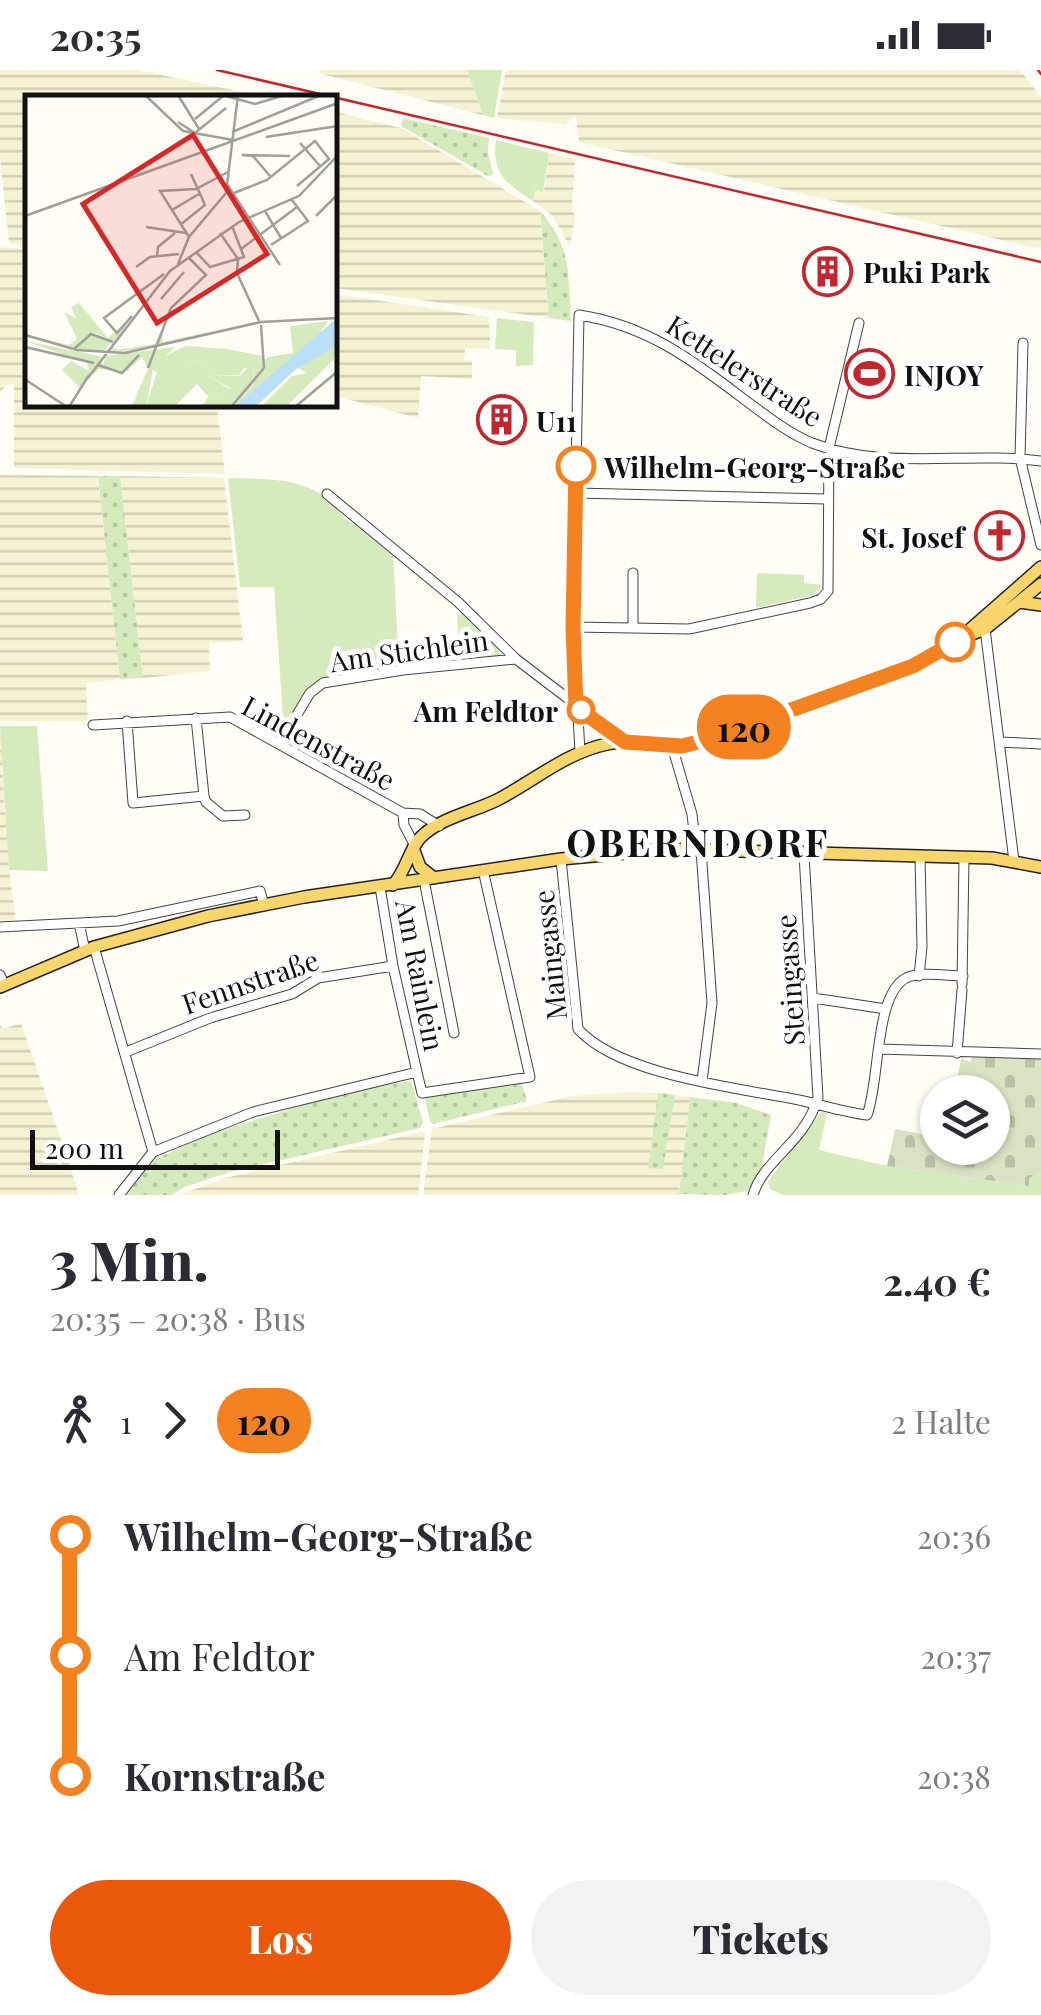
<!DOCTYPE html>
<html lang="de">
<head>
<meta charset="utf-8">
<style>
	body { margin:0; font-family:"Playfair Display",serif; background:#f2f2f3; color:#2b2b33; height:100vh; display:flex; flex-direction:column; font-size:38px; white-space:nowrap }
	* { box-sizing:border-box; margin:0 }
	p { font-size:32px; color:#7c7c81 }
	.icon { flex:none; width:55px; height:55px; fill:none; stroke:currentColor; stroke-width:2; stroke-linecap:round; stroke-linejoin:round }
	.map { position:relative; height:1125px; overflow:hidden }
	.side { display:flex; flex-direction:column; background:#fff; flex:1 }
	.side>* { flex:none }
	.badge { padding:0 20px; border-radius:32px; font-size:35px; line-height:65px }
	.tools { position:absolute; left:920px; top:1005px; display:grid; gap:20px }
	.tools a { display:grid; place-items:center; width:90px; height:90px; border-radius:50%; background:#fff; box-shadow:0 2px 8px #0004; font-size:50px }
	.scale { position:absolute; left:30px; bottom:25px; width:250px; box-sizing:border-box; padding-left:10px; border:5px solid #111; border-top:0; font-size:28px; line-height:35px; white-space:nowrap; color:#111; -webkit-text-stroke:8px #fff; paint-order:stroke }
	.map>.badge { position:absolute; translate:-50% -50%; box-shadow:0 0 0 5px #fff }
	.legs { display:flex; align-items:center; gap:15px; height:110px; padding:0 50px; font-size:32px }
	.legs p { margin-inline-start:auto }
	.summary { display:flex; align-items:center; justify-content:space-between; height:170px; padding:0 50px }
	h1 { font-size:55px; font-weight:800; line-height:75px }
	.cta { display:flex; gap:20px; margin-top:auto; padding:20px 50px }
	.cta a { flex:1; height:115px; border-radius:60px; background:#ea580c; color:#fff; font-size:40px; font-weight:800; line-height:115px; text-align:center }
	.cta a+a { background:#f2f2f3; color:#2b2b33 }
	ul { padding:0 50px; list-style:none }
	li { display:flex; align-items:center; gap:35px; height:120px; font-size:38px }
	li i { display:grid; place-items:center; width:15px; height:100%; margin:0 12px; background:currentColor }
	li i::after { content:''; width:25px; height:25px; margin:-12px; border:8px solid; border-radius:50%; background:#fff }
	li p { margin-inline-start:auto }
	li:first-child i { background:linear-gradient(#0000 50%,currentColor 0) }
	li:last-child i { background:linear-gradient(currentColor 50%,#0000 0) }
	.status { display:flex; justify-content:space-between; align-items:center; height:70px; padding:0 50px; background:#fff; direction:ltr }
	.status svg { height:28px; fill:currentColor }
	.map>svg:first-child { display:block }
	.farmland { fill:url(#farmland-rules) }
	.grass { fill:#d5ebbd }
	.cemetery { fill:url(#cemetery-stones) }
	.garden { fill:url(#garden-dots) }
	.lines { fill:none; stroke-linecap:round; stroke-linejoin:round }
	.minor-casing { stroke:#444; stroke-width:11 }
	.major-casing { stroke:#222; stroke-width:14 }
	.minor { stroke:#fff; stroke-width:9 }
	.major { stroke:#f9d66b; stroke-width:11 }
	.rail { stroke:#c4262e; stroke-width:2.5 }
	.line-1-casing { stroke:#fff; stroke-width:22 }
	.line-1 { stroke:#f58220; stroke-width:15 }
	.stop-1-dot { fill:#fff; stroke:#f58220; stroke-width:5 }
	.labels { text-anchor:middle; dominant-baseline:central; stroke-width:10; stroke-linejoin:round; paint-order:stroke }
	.poi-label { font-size:28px; font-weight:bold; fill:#111; stroke:#fff; text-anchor:start }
	.street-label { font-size:28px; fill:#111; stroke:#fff }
	.stop-label { font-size:28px; font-weight:bold; fill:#111; stroke:#fff; text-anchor:start }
	.district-label { font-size:38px; font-weight:bold; letter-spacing:2.5px; fill:#111; stroke:#fff }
	.inset-road { fill:none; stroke:#a09f9a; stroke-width:2.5 }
	.view { fill:#d62828; fill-opacity:0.15; stroke:#d62828; stroke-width:5 }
	.inset-edge { fill:none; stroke:#111; stroke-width:5 }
</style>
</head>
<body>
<div class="status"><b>20:35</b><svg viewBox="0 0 49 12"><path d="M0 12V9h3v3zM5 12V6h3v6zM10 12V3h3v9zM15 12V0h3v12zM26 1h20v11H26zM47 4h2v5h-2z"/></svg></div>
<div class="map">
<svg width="1041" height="1125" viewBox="0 0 1041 1125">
	<defs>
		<pattern id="farmland-rules" width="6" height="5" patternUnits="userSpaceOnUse" patternTransform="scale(2.5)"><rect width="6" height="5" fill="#f6f3d4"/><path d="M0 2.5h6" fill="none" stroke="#d2cfb5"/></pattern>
		<pattern id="cemetery-stones" width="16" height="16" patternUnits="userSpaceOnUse" patternTransform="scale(2.5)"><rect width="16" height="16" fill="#d9e3c4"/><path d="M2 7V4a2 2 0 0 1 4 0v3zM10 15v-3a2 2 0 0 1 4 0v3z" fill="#b9c2a7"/></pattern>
		<pattern id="garden-dots" width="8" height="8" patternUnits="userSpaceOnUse" patternTransform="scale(2.5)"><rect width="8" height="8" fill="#d5ebbd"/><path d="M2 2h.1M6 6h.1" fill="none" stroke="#b6c8a1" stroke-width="1.8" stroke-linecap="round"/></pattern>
	</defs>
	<rect width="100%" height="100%" fill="#fffdf5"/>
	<!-- farmland -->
	<path class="farmland" d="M0,0h138l128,27 -238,1 -1,147 -18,-2 -9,-87z
		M319,0h148l16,45 -162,-41z
		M506,0h514l21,27v152l-462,-107 -3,-26 -11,8 -68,-6z
		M335,42l66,16 139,83 9,107 -214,-30z
		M549,83l26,6 -3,49 3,9 -5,30 -17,-31 -20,-15 3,-12 8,2z
		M0,177l27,3 1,155h189l8,69 -211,-6v-84l-7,1 -7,7z
		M335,224l154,23 1,32 -25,-1 -1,12 8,1v18l-51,-3 -3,42 -83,-22z
		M0,405l98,1 22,203 -34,4 2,38h-88z
		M120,406l104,2 19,163 -34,2 1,28 -67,7z
		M0,660l9,140 7,54 -16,1z
		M21,953l42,122 16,50h-79v-170l3,4z
		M628,1022l30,1 -9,74 13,2 13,-74 15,2 -11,96 7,2h-263l9,-66 140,-33z
		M421,1062l4,2 -7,61h-239l46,-17z"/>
	<!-- grass -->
	<path class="grass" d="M467,0h35l-8,48 -11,-3z
		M496,70l53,13 -6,39 -7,-3 -3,12c-26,-16 -42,-29 -37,-61z
		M497,248l37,4 -1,43 -17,1v-16l-21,-1z
		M228,408c32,1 69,-1 97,19 14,10 18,28 38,28l30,27 6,116 -37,4 -2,-23 -29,4 1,22 -24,13 -24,43 -10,-144h-34z
		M757,503l47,2v8l18,2 -8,10 -58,13z
		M462,541l35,34 3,10 -2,3 -37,5 -4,-46z
		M0,656h37l11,145 -39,-1z
		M821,1042l6,1 -8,37 68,16 141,20 1,-8 12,-5v22h-258l-13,-6 -2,-8z"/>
	<!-- cemetery -->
	<path class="cemetery" d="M972,987h69v116l-12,5v8l-142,-20 8,-37 42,8 1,11h54v-56h-37l6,-34 10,4z"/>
	<!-- garden -->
	<path class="garden" d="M403,48l86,20 -1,14 5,23 -5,1 -87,-50z
		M540,141c32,35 28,65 31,110l-22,-3z
		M98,406h22l23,202 -23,1z
		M411,1011l12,41 -3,6 -194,45 -42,14 -12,8h-52l24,-30 62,-30 140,-43z
		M521,1011l6,20 -94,23 -3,-3 -6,-26z
		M658,1023l17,2 -12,74 -15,-1z
		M690,1027l46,6 35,12 -10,55 -13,21 -23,4 -46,-1z"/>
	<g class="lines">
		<defs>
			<path id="minor" d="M1023,273l-3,115 21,87
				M576,423l251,6
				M327,424l131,108 58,57 109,83
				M573,557l116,2 121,-26 11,-4 7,-8 1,-143 30,-125
				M633,557v-54
				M985,559l29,232
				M127,651l6,82 71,-7 -8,-78
				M93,655l137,-8 173,96 17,1 19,12
				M1000,672l41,2
				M280,673l30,-50 13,-10 80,-13 113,-11
				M672,676l20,68 4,36
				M580,682l-7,-125 6,-312c66,10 111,43 162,82 23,17 45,35 71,46 72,28 154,8 229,18
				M204,726l2,6 17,14 22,-1
				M403,743l1,12 11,21
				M701,780l11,153 -10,78
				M561,789l17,170c41,46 160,59 221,71 23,5 44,12 68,15 13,-32 7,-120 39,-137 14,-7 41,-2 57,-2
				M424,810l30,153
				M380,817l13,79 24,106
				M79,853l6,28
				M0,857l118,-6 142,-30 4,14
				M94,877l59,205
				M0,905l4,9
				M919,906l3,-29 -2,-90
				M962,914l2,-126
				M813,928l73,11
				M879,979l162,5
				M126,982l84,-34 82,-24 26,-16 75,-12
				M957,983l5,-63
				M153,1082l100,-40 164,-40 5,21 108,-16 -47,-207
				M119,1125l34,-43
				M753,1125c10,-35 51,-51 65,-97l-14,-244"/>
			<path id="major" d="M1019,532l22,3
				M962,568l23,-9 56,-45
				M413,778l7,19 14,11
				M393,815c13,-14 15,-33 27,-47 19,-20 53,-26 77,-38 37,-19 68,-47 110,-56 32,-7 62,6 93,-1l230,-85 28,-18 83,-73
				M0,917l94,-40 114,-31 96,-19 257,-38 108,-10 323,9 49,9"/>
		</defs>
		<!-- minor casing -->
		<use href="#minor" class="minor-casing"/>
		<!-- major casing -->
		<use href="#major" class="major-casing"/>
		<!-- minor -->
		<use href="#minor" class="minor"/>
		<!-- major -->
		<use href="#major" class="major"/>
		<!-- rail -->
		<path class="rail" d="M217,0l824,192
			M1038,0l3,4"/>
	</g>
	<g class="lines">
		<defs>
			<path id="line-1" d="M576,396l-3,161 3,80 49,35 57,4 29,-7 202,-73 42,-24"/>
		</defs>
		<!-- line-1 casing -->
		<use href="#line-1" class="line-1-casing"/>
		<!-- line-1 -->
		<use href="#line-1" class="line-1"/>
	</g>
	<!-- icons -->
	<defs>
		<symbol id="building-ring" viewBox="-11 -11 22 22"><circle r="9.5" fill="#fff" stroke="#c4262e" stroke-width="1.5"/><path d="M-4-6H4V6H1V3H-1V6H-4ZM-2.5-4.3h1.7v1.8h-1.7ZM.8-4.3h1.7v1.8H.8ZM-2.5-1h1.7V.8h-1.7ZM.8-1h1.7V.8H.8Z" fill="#c4262e"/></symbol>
		<symbol id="stadium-ring" viewBox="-11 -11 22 22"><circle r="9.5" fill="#fff" stroke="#c4262e" stroke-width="1.5"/><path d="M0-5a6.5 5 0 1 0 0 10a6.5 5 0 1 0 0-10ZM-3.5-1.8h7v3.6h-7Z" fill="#c4262e"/></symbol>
		<symbol id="church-ring" viewBox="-11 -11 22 22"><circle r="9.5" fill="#fff" stroke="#c4262e" stroke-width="1.5"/><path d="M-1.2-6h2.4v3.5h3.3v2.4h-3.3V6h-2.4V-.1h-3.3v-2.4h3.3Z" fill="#c4262e"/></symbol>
	</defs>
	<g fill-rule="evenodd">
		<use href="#building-ring" x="800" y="174" width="55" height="55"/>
		<use href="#stadium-ring" x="842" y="276" width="55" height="55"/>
		<use href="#building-ring" x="474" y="322" width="55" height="55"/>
		<use href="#church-ring" x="972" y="438" width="55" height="55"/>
	</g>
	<!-- markers -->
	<g class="stop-1-dot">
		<circle cx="576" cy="396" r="18"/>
		<circle cx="955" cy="572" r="18"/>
		<circle cx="581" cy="640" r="12"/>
	</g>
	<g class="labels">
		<!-- poi labels -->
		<g class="poi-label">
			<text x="863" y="201">Puki Park</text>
			<text x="904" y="304">INJOY</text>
			<text x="536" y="350">U11</text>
			<text x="964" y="466" text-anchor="end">St. Josef</text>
		</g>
		<!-- street labels -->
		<g class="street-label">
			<text transform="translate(745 300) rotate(33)">Kettelerstraße</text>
			<text transform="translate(409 580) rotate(-8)">Am Stichlein</text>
			<text transform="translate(319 672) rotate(28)">Lindenstraße</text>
			<text transform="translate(549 885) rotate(-96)">Maingasse</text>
			<text transform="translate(421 905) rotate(79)">Am Rainlein</text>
			<text transform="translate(789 910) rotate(-94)">Steingasse</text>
			<text transform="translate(250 911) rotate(-19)">Fennstraße</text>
		</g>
		<!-- stop labels -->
		<g class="stop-label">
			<text x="604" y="396">Wilhelm-Georg-Straße</text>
			<text x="558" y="640" text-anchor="end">Am Feldtor</text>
		</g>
		<!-- district labels -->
		<g class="district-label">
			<text x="698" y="771">OBERNDORF</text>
		</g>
	</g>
	<!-- overview -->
	<g transform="translate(25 25)">
		<rect width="312" height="312" fill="#fffdf5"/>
		<path d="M54,208l29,35 23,-21 -18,30 4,3 38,-6 7,-14 1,12 54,-12 -60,17 -40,5h-9l7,-11h-2l-17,-8 -6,1 21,9 -8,9 -24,-3 -54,-15 44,11 8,-6 -13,-27 12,6 -5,-11zM303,226l-15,22 -79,64 -6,-18 -14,14 -17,-19 -23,23h-28l11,-35 -6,-3 -20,38 17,-38 -6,-12 -15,14 -28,-2 -20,18 -17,-17 9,-9 18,10 -2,-8 -62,-22 75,15 3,10 2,-10 70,-9 -22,21 41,-8 51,7 -6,8 -30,1 33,21 11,-11 1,-18 14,-11 25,-4 -3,-27zM312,249v12l-51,51h-25l31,-31 15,-3 -9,-5z" fill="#d5ebbd"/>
		<path d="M160,251l42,3 36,7 -1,5 -8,8 -2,18 -22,20h-28l6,-10 6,5 16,-14 -21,-12h31l7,-8 -53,-8 -41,9 -7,38h-14l20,-44z" fill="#d5ebbd"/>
		<path d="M312,223l-1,28 -41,24 -40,37h-21z" fill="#b9e0f7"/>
		<path class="inset-road" d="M120,0l38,36 50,9M153,0l21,34M197,0l33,9 30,-9M170,24l28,-23M153,27l17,11 31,-25M207,37l89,-37M241,42l72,-11M275,48l20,23M217,60l48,1M217,60l11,1 17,20M202,89l22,34M209,98l33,-13 48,-39 14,18 -32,27M147,115l27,-16M240,116l16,27M0,121l313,-113M291,121l22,-22M224,123l31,47M155,130l25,-20 -14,-31M121,132l40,6M195,138l18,26M164,142l-29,-46 36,-2 32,-17M246,150l37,-24 -16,-21M216,154l56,-42M171,157l14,15 34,-10 -12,-31M132,161l1,-9 17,-14M213,164l-1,14 22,48M153,169l11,-27 37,-44 12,-98M111,172l14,-10 29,-3M136,204l23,-27M107,221l-15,17 -13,-15 60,-44M236,230l3,43M0,240l52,15 48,3 136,-31 77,-4M0,252l69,16M49,254l17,-15 22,8M73,270l24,8 17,-18M123,273l23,-60 35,-33 -17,-17M62,284l83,-108 69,-49 60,-26 39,-41M1,285l41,27M44,312l20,-32M206,312l33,-39M270,312l43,-36"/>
		<path class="view" d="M168,40l74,119 -110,69 -74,-119z"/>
		<rect width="312" height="312" class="inset-edge"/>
	</g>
</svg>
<div class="tools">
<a><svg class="icon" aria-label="layers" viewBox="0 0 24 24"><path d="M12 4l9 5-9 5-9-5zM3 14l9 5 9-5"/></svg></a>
</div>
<div class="scale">200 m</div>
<b class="badge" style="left:744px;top:657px;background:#f58220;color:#111">120</b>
</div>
<section class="side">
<div class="summary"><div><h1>3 Min.</h1><p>20:35 – 20:38 · Bus</p></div><b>2.40 €</b></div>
<div class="legs"><svg class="icon" aria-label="walk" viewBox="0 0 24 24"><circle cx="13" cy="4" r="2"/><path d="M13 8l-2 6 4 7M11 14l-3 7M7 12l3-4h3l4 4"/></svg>1<svg class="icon" aria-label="forward" viewBox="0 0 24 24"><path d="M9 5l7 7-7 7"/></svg><b class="badge" style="background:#f58220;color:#111">120</b><p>2 Halte</p></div>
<ul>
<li><i style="color:#f58220"></i><b>Wilhelm-Georg-Straße</b><p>20:36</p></li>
<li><i style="color:#f58220"></i><span>Am Feldtor</span><p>20:37</p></li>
<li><i style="color:#f58220"></i><b>Kornstraße</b><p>20:38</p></li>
</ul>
<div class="cta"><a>Los</a><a>Tickets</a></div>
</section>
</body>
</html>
